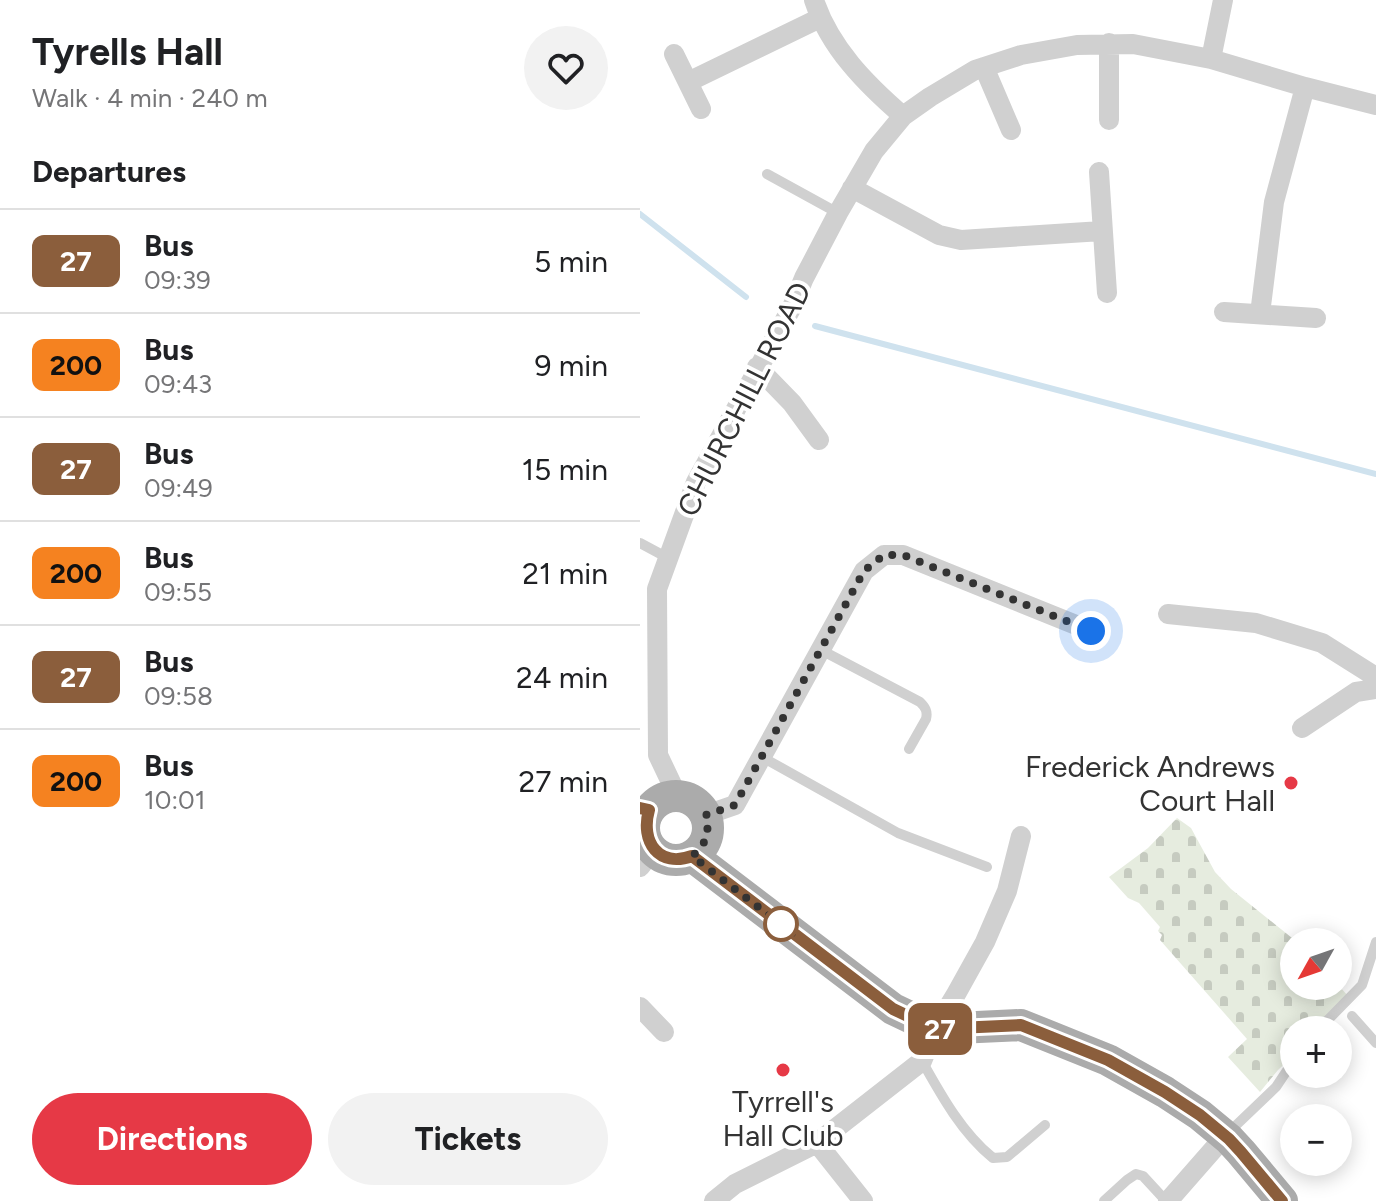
<!DOCTYPE html>
<html lang="en">
<head>
<meta charset="utf-8">
<style>
	body { margin:0; font-family:Figtree,sans-serif; background:#f2f2f2; color:#202124; height:100vh; display:flex; flex-direction:column; font-size:30px; white-space:nowrap }
	* { box-sizing:border-box; margin:0 }
	p { font-size:26px; color:#757577 }
	.icon { flex:none; width:44px; height:44px; fill:none; stroke:currentColor; stroke-width:2; stroke-linecap:round; stroke-linejoin:round }
	.map { position:relative; flex:1; overflow:hidden }
	.details { display:flex; flex-direction:column; background:#fff; width:640px }
	.details>* { flex:none }
	.badge { padding:0 16px; border-radius:12px; font-size:28px; line-height:52px }
	.needle { width:52px; rotate:230deg }
	.buttons { position:absolute; left:640px; top:928px; display:grid; gap:16px }
	.buttons a { display:grid; place-items:center; width:72px; height:72px; border-radius:50%; background:#fff; box-shadow:0 4px 20px #0003; font-size:40px }
	.you { position:absolute; width:40px; height:40px; margin:-20px; border:6px solid #fff; border-radius:50%; background:#1a73e8; box-shadow:0 0 0 12px #1a73e833 }
	.map>.badge { position:absolute; translate:-50% -50%; box-shadow:0 0 0 4px #fff }
	h2 { padding:0 32px; font-size:30px; line-height:72px }
	.round { display:grid; place-items:center; flex:none; width:84px; height:84px; border-radius:42px; background:#f2f2f2 }
	.overview { display:flex; align-items:center; justify-content:space-between; height:136px; padding:0 32px }
	h1 { font-size:38px; font-weight:700; line-height:60px }
	.button { display:flex; gap:16px; margin-top:auto; padding:16px 32px }
	.button a { flex:1; height:92px; border-radius:48px; background:#e63946; color:#fff; font-size:32px; font-weight:700; line-height:92px; text-align:center }
	.button a+a { background:#f2f2f2; color:#202124 }
	ul { padding:0; list-style:none }
	li { display:flex; align-items:center; gap:24px; height:104px; padding:0 32px; border-top:2px solid #e0e0e0 }
	li div { flex:1 }
	li b { display:block; font-size:30px }
	li em { font-style:normal }
	li .badge { min-width:88px; font-weight:700; text-align:center }
	main { display:flex; flex:1; min-height:0 }
	.map>svg:first-child { display:block }
	.cemetery { fill:url(#cemetery-stones) }
	.lines { fill:none; stroke-linecap:round; stroke-linejoin:round }
	.stream { stroke:#cfe2ee; stroke-width:6 }
	.lane { stroke:#d0d0d0; stroke-width:10 }
	.street { stroke:#d0d0d0; stroke-width:20 }
	.primary { stroke:#ababab; stroke-width:32 }
	.line-casing { stroke:#fff; stroke-width:18 }
	.line { stroke:#8b5e3c; stroke-width:12 }
	.walk { stroke:#333; stroke-width:8; stroke-dasharray:0 14.4 }
	.poi-dot { fill:#e63946; stroke:#fff; stroke-width:3 }
	.stop-dot { fill:#fff; stroke:#8b5e3c; stroke-width:4 }
	.labels { text-anchor:middle; dominant-baseline:central; stroke-width:8; stroke-linejoin:round; paint-order:stroke }
	.street-label { font-size:30px; fill:#333; stroke:#fff }
	.poi-label { font-size:30px; fill:#333; stroke:#fff; text-anchor:end }
</style>
</head>
<body>
<main>
<section class="details">
<div class="overview"><div><h1>Tyrells Hall</h1><p>Walk · 4 min · 240 m</p></div><a class="round"><svg class="icon" aria-label="heart" viewBox="0 0 24 24"><path d="M12 20l-8-8c-3-5 5-10 8-4 3-6 11-1 8 4z"/></svg></a></div>
<h2>Departures</h2>
<ul>
<li><span class="badge" style="background:#8b5e3c;color:#fff">27</span><div><b>Bus</b><p>09:39</p></div><em>5 min</em></li>
<li><span class="badge" style="background:#f58220;color:#111">200</span><div><b>Bus</b><p>09:43</p></div><em>9 min</em></li>
<li><span class="badge" style="background:#8b5e3c;color:#fff">27</span><div><b>Bus</b><p>09:49</p></div><em>15 min</em></li>
<li><span class="badge" style="background:#f58220;color:#111">200</span><div><b>Bus</b><p>09:55</p></div><em>21 min</em></li>
<li><span class="badge" style="background:#8b5e3c;color:#fff">27</span><div><b>Bus</b><p>09:58</p></div><em>24 min</em></li>
<li><span class="badge" style="background:#f58220;color:#111">200</span><div><b>Bus</b><p>10:01</p></div><em>27 min</em></li>
</ul>
<div class="button"><a>Directions</a><a>Tickets</a></div>
</section>
<div class="map">
<svg width="736" height="1201" viewBox="0 0 736 1201">
	<defs>
		<pattern id="cemetery-stones" width="16" height="16" patternUnits="userSpaceOnUse" patternTransform="scale(2)"><rect width="16" height="16" fill="#e6ecdf"/><path d="M2 7V4a2 2 0 0 1 4 0v3zM10 15v-3a2 2 0 0 1 4 0v3z" fill="#c6cbc0"/></pattern>
	</defs>
	<rect width="100%" height="100%" fill="#fff"/>
	<!-- cemetery -->
	<path class="cemetery" d="M537,818l14,10 24,44 16,17 66,53h-3v44l44,-1 12,13 -30,32h-26v25l-16,15 -18,22 -32,-35 19,-18 -87,-99 2,-5 -4,-4 2,-4 -21,-24 -11,-5 -19,-21 39,-29z"/>
	<g class="lines">
		<!-- stream -->
		<path class="stream" d="M0,214l106,83
			M175,326l561,148"/>
		<!-- lane -->
		<path class="lane" d="M127,174l71,39
			M0,543l28,15
			M181,650l99,52c5,5 8,9 6,17l-17,30
			M122,757l136,76 89,34
			M712,1016l24,27
			M678,1030l44,-45 14,-43
			M282,1061c19,34 40,72 71,97l14,-1 38,-32
			M589,1132l47,-45 18,-27
			M464,1201l23,-21 9,-6 7,2 23,25"/>
		<!-- street -->
		<path class="street" d="M174,0c16,48 52,84 89,116
			M34,54l27,55
			M571,59l12,-59
			M344,67l27,63
			M48,82l132,-64
			M469,120v-77
			M459,172l8,121
			M212,188l87,47 22,5 141,-9
			M584,312l92,6
			M620,314l14,-112 31,-115
			M117,367l35,36 27,37
			M528,614l88,9 66,20 54,34
			M662,728l54,-36 20,-3
			M37,795l-19,-40 -1,-166 39,-107 96,-175 12,-29 34,-65 36,-62 29,-35 27,-19 45,-27 46,-15 56,-10 56,-1 78,15 94,28 71,18
			M66,815l29,-10 129,-234 20,-16h19l188,76
			M0,867l13,-17
			M0,1007l24,25
			M177,1143l46,58
			M74,1201l21,-17 82,-41 105,-82 13,-32 20,-33 30,-54 22,-51 14,-55
			M528,1201l57,-65"/>
		<!-- primary -->
		<path class="primary" d="M4 828a32 32 0 1 1 64 0a32 32 0 1 1-64 0Z
			M52,856l201,153 42,20 86,-4 87,35 57,32 35,23 29,24 12,13 41,49"/>
	</g>
	<g class="lines">
		<defs>
			<path id="line" d="M0,808l9,2c-9,32 10,58 43,46l201,153 42,20 86,-4 87,35 57,32 35,23 29,24 12,13 41,49"/>
		</defs>
		<!-- line casing -->
		<use href="#line" class="line-casing"/>
		<!-- line -->
		<use href="#line" class="line"/>
		<!-- walk -->
		<path class="walk" d="M141,924l11,9 -100,-77c14,-11 18,-23 14,-41l29,-10 129,-234 20,-16h19l188,76"/>
	</g>
	<!-- markers -->
	<g class="poi-dot">
		<circle cx="651" cy="783" r="8"/>
		<circle cx="143" cy="1070" r="8"/>
	</g>
	<circle class="stop-dot" cx="141" cy="924" r="16"/>
	<g class="labels">
		<!-- street labels -->
		<g class="street-label">
			<text transform="translate(104 399) rotate(-63)">CHURCHILL ROAD</text>
		</g>
		<!-- poi labels -->
		<g class="poi-label">
			<text x="635" y="766">Frederick Andrews<tspan x="635" dy="34">Court Hall</tspan></text>
			<text x="143" y="1101" text-anchor="middle">Tyrrell's<tspan x="143" dy="34">Hall Club</tspan></text>
		</g>
	</g>
</svg>
<div class="buttons">
<a><svg class="needle" viewBox="-14 -14 28 28"><path d="M0-13l5 13h-10z" fill="#e53935"/><path d="M0 13l5-13h-10z" fill="#757577"/></svg></a>
<a>+</a>
<a>−</a>
</div>
<div class="you" style="left:451px;top:631px"></div>
<b class="badge" style="left:300px;top:1029px;background:#8b5e3c;color:#fff">27</b>
</div>
</main>
</body>
</html>
